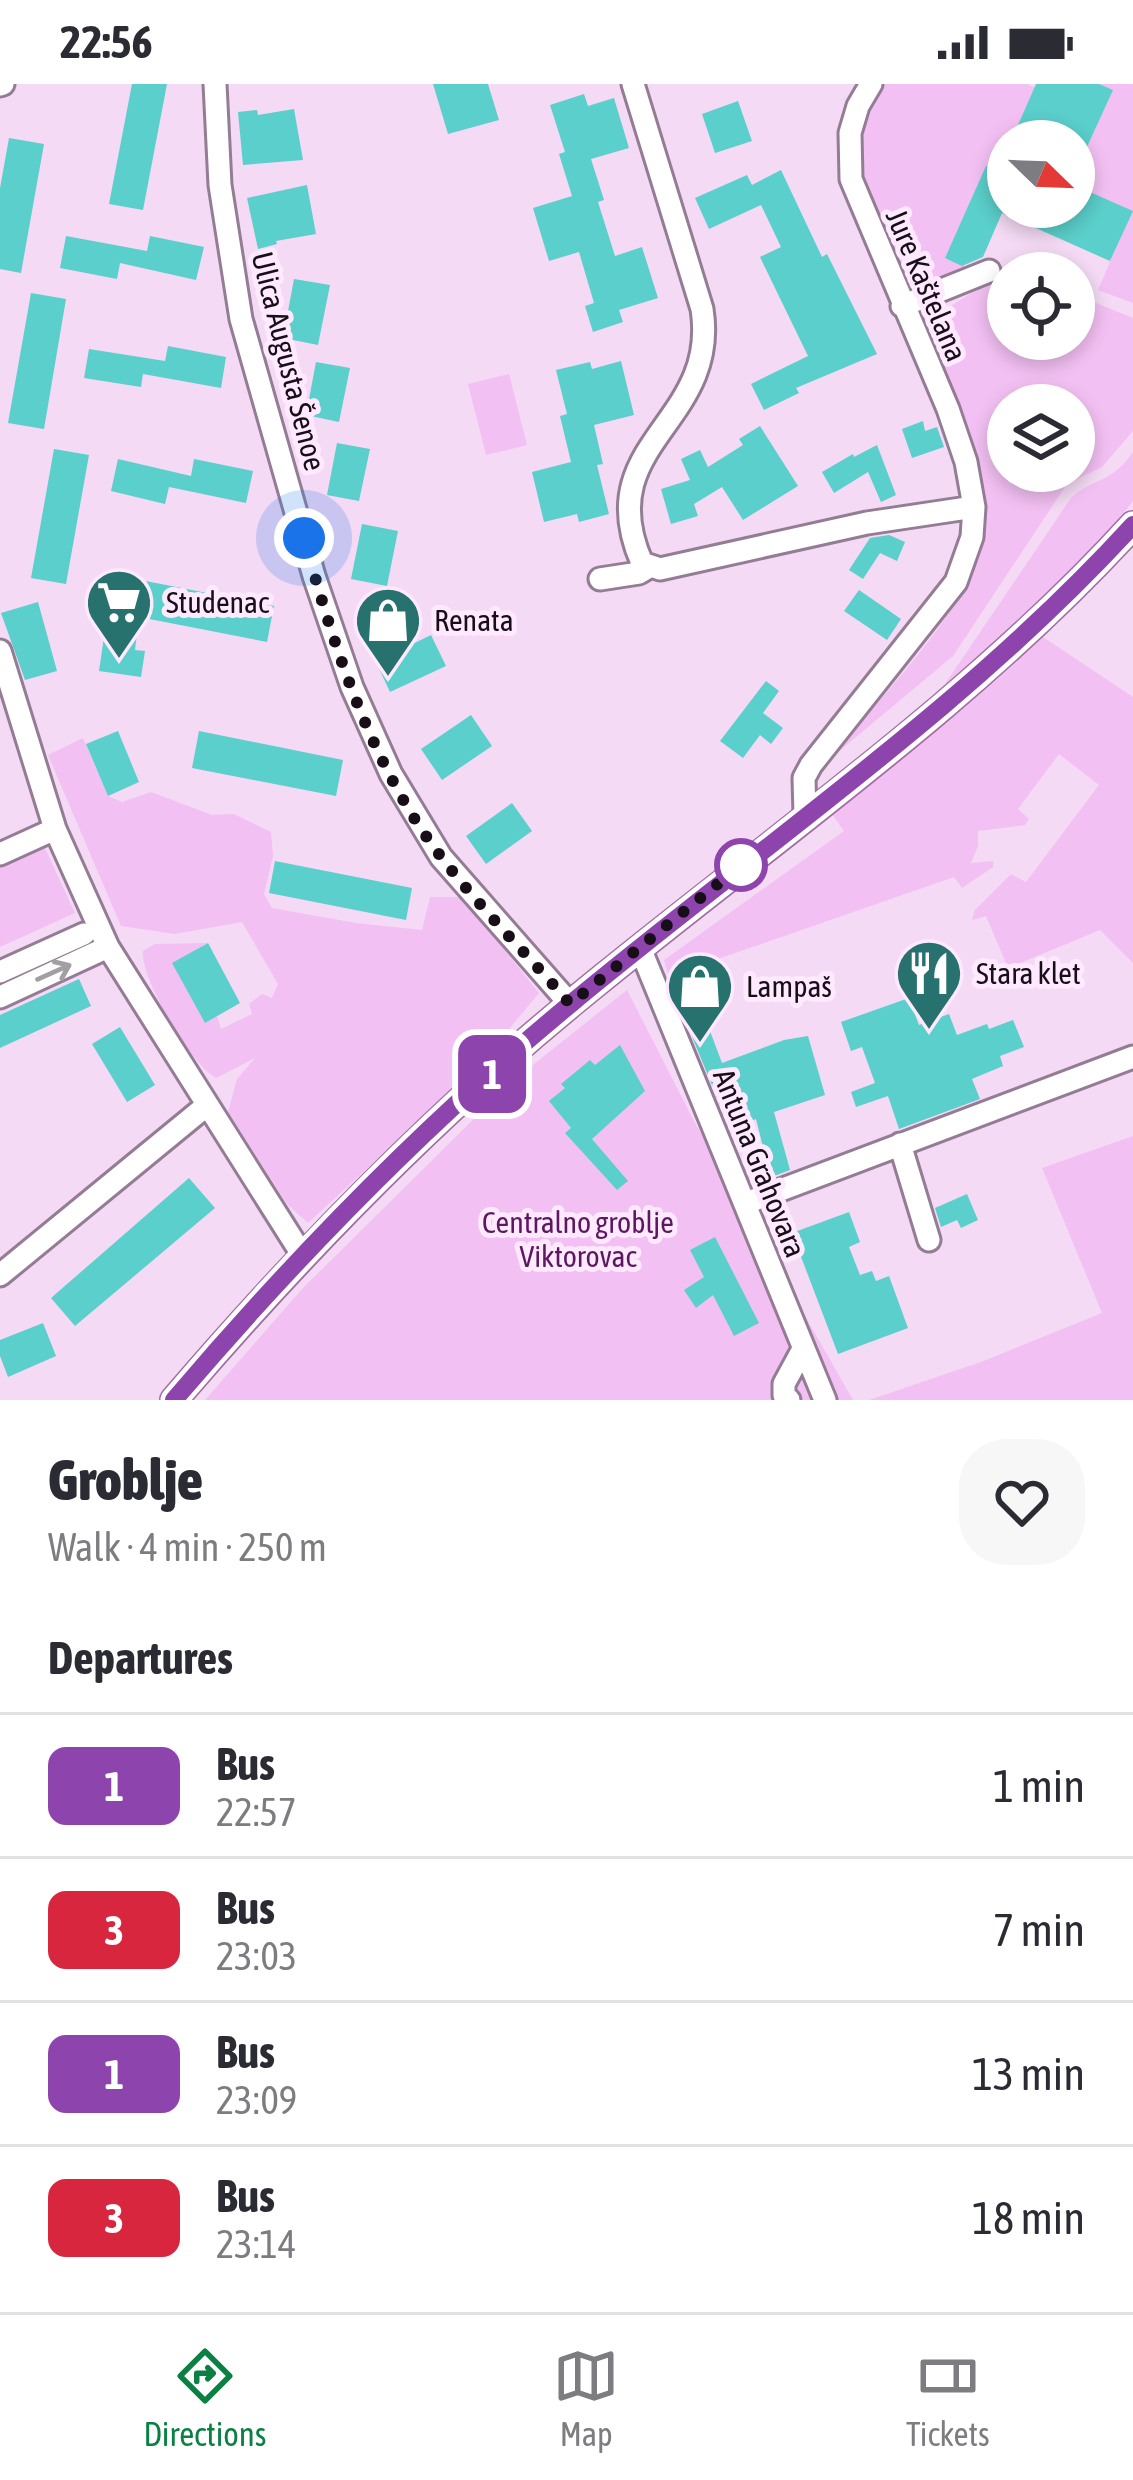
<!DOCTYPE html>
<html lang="en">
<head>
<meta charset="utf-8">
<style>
	body { margin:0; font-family:"Asap Condensed",sans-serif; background:#f7f7f7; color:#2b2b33; height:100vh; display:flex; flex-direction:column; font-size:45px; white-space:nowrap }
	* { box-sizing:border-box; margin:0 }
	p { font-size:39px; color:#7c7c81 }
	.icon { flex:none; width:66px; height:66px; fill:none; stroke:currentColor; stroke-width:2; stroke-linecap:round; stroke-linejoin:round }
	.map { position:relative; height:1316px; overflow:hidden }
	.panel { display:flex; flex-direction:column; background:#fff; flex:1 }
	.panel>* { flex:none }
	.badge { padding:0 24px; border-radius:18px; font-size:42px; line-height:78px }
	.needle { width:78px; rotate:113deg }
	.fabs { position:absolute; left:987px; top:36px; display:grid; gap:24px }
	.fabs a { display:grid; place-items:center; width:108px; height:108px; border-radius:50%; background:#fff; box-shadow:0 6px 18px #0003; font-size:60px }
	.you { position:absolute; width:60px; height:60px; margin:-30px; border:9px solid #fff; border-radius:50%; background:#1a73e8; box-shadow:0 0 0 18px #1a73e833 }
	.map>.badge { position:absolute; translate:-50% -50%; box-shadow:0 0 0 6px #fff }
	h2 { padding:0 48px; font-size:45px; line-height:108px }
	.round { display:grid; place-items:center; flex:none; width:126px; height:126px; border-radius:48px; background:#f7f7f7 }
	.head { display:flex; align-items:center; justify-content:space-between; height:204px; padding:0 48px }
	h1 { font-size:57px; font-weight:800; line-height:90px }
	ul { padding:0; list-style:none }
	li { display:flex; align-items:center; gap:36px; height:144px; padding:0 48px; border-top:3px solid #e1e1e2 }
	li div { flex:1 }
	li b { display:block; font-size:45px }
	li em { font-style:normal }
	li .badge { min-width:132px; font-weight:700; text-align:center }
	.status { display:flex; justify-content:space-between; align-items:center; height:84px; padding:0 60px; background:#fff; direction:ltr }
	.status svg { height:33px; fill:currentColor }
	.tab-bar { display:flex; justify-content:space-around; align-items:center; height:168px; border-top:3px solid #e1e1e2; background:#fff; font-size:33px; color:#7c7c81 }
	.tab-bar a { display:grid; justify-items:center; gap:6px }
	.tab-bar .current { color:#0b8043 }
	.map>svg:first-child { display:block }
	.green { fill:#f3c0f3; fill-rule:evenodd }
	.building { fill:#5bcfcb }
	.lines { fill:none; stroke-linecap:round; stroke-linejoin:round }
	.minor-casing { stroke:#947d94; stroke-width:27 }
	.major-casing { stroke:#a16ea2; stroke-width:30 }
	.minor { stroke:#fff; stroke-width:21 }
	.major { stroke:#f4c7f4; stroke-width:24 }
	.oneway { stroke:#a29fa2 }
	.line-casing { stroke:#fff; stroke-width:27 }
	.line { stroke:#8e44ad; stroke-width:18 }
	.walk { stroke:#170e17; stroke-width:12; stroke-dasharray:0 21.6 }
	.stop-dot { fill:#fff; stroke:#8e44ad; stroke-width:6 }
	.labels { text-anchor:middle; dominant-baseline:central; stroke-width:10; stroke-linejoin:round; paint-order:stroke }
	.street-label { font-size:30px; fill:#170e17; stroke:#fee9fe }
	.poi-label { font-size:30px; fill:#170e17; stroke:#fee9fe; text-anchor:start }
	.park-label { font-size:30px; fill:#5d1760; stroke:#fee9fe }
</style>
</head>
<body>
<div class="status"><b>22:56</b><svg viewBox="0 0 49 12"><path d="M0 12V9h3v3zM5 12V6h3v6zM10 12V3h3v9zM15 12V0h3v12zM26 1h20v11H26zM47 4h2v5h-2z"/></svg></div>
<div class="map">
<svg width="1133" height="1316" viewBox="0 0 1133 1316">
	<rect width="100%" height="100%" fill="#f4daf4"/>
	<!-- green -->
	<path class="green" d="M885,0h142l11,5c-30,57 -58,111 -93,168l29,14 -65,25c-31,-72 -77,-139 -24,-212z
		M1099,0h34v219l-35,-13 34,-79 -58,-26v-44l13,6 25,-56z
		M995,194h13v61h66v-45l59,24v113l-31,36 -35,17 -114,172 -128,107c45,-53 149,-159 159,-226 9,-68 -36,-152 -65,-211zM1008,321h66v66h-66z
		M509,290l18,71 -41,10 -18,-71z
		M1133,368v49l-43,54 -72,69 -73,60 126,-186c25,-22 40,-14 62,-46z
		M1040,551l93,62v266l-33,-33 -92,38 -22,-52 -14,4 3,-10 36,-36 15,8 73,-97 -40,-31 -41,55 11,10 -4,6 -47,6v15l-7,17 22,-2v6l-31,21 -8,-11 -242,84 3,14 -42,16 -9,-31 180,-129 -14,-20z
		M83,654l25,58 14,6 29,-10 61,23 22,-1 37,18 2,24 -9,38 8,14 84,15 66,7 8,-33h32l77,96 -59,71 -172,159 -21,-19 -59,-92 9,-33 18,-21 -39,20c-24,-12 -76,-100 -73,-127l12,-7 52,-1 -34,21 44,52 4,13 31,-15 -3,-10 13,-10 10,4 6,-14 -36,-62 -67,12 -54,-8 -73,-171z
		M44,762l31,67 -75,34v-81z
		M627,906l68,133 158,277h-648l97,-111 192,-190 13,-6 27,-29z
		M1133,1052v264h-264l112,-38 121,-49 -60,-145z"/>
	<!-- building -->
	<path class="building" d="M132,0h35l-24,126 -34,-6z
		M433,0h55l11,36 -51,14z
		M1036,0h63l14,6 -26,57 -13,-6h-63z
		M584,10l4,12 26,-8 15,50 -38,11 13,41 -6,2 17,54 27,-9 16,51 -39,12 4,12 -30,10 -8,-26 9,-3 -15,-51 -30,9 -16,-53 39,-12 -13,-42 6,-2 -15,-47z
		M738,17l14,40 -37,12 -13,-39z
		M294,25l9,51 -60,5 -5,-53 19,-2 1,5z
		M9,54l35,6 -23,129 -21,-4v-81z
		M986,82l22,10v31h66v-22l59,26 -23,50 -108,-48 -19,44 -21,9 -17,-8z
		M781,86l41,87 5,-3 50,100 -81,34 3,5 -35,17 -13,-26 57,-28 -48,-99 21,-10 -20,-42 -52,24 -14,-31 52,-23 5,10z
		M307,101l9,49 -40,7 1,3 -19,5 -11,-51z
		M66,152l81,15 3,-15 54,11 -8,33 -76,-17 -3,16 -57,-11z
		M294,195l36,6 -12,60 -35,-7z
		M31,209l35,6 -22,130 -36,-6z
		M168,262l58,11 -5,31 -78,-14 -2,13 -57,-9 5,-29 76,12z
		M621,277l13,54 -40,10 9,39 -6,1 12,49 -30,8 -2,-8 -33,8 -12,-50 39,-10 -11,-46 7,-2 -11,-44 34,-8 2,7z
		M316,278l34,6 -11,54 -33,-7z
		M923,337l2,10 12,-4 7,20 -32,11 -10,-29z
		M760,342l38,60 -55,34 -21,-33 -28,17 4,12 -27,8 -10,-35 29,-9 -9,-21 19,-9 8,17 35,-22 -4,-6z
		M337,359l33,6 -11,52 -32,-6z
		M877,361l19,50 -15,7 -13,-30 -34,21 -12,-21 31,-18 1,3z
		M54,365l35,6 -23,129 -35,-6z
		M118,375l73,17 3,-17 59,12 -7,32 -77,-16 -4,17 -54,-13z
		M362,440l36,7 -11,55 -36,-7z
		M889,451l16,7 -8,19 -17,-8 -17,26 -14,-9 21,-32z
		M130,494l144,28 -7,36 -128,-25 -4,33 10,1 -4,26 -42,-6 7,-48 15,2z
		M859,506l42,29 -14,21 -43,-29z
		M38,518l19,69 -32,9 -24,-67z
		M431,551l15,31 -56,26 -14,-30z
		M766,597l13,10 -16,22 20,15 -12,16 -11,-9 -17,23 -23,-17z
		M471,631l21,31 -50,34 -21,-31z
		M118,647l21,51 -31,14 -22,-52z
		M199,647l144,29 -7,36 -144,-28z
		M512,719l20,28 -46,33 -20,-28z
		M275,777l137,27 -6,32 -137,-27z
		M208,859l32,60 -35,20 -33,-60z
		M79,895l12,27 -91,42v-33z
		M909,914l10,27 30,-11 8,21 30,-11 2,5 24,-9 11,27 -24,9 3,10 -31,13 8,20 -81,30 -11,-33 -32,11 -5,-15 24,-9 -13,-36 -11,4 -10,-29z
		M704,931l18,48 62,-23 24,-4 17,59 -51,17 16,58 -32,12 -7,-23 14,-4 -9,-36 -26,10 -44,-107z
		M120,943l35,58 -28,17 -35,-58z
		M620,961l25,46 -53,48 36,42 -11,9 -52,-57 6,-5 -22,-27 16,-13 -4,-4 29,-24 5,5z
		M189,1094l26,30 -140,118 -24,-28z
		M967,1110l11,26 -17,8 -4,-8 -16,7 -6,-19z
		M849,1128l11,30 -11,5 11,28 12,-4 4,10 13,-5 19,52 -70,26 -46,-121z
		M715,1153l44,86 -25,13 -21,-41 -17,13 -12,-18 20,-13 -14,-27z
		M43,1239l13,33 -48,21 -8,-21v-16z"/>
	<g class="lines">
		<defs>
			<path id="minor" d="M215,0l5,101 21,134 73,257 38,111 39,87 50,83 129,147
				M633,0l69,225c18,115 -113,134 -60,254l18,6 207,-46 107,-16
				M0,1l3,-1
				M902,222l87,-35
				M600,495l39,-6 10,-6
				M0,567l55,178 53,118 195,309
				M805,731l-1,-37 7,-13 145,-183 16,-45 2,-30 -8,-45 -18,-53 -97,-230 -1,-46 8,-27 13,-22
				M0,770l55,-25
				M640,864l185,452
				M0,888l84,-38
				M0,913l108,-50
				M900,1060l29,96
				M746,1119l387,-146
				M0,1191l206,-169
				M789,1316l-5,-5v-11l19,-35"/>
			<path id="major" d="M174,1316c122,-142 254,-279 399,-398 188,-155 395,-296 560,-477"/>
		</defs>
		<!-- minor casing -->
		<use href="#minor" class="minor-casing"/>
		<!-- major casing -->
		<use href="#major" class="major-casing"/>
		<!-- minor -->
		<use href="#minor" class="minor"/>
		<!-- major -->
		<use href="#major" class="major"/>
	</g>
	<!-- one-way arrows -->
	<defs><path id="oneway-shaft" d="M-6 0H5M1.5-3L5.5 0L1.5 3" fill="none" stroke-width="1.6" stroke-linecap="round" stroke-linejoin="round" transform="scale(3)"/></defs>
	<use class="oneway" href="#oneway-shaft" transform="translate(54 888) rotate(-24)"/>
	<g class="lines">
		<defs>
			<path id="line" d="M174,1316c121,-142 254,-279 399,-398 188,-156 395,-296 560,-477"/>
		</defs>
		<!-- line casing -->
		<use href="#line" class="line-casing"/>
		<!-- line -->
		<use href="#line" class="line"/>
		<!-- walk -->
		<path class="walk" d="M304,454c30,109 68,230 138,320 39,51 86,97 128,146l171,-139"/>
	</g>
	<!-- icons -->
	<defs>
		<symbol id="supermarket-pin" viewBox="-11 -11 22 30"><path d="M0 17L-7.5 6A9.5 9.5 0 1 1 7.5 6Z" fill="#27716f" stroke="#fee9fe"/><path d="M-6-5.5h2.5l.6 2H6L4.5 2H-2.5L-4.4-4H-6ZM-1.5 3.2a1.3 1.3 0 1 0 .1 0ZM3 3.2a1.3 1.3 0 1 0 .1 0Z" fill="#fff"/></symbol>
		<symbol id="shop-pin" viewBox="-11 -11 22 30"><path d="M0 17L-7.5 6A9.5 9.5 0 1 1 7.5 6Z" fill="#27716f" stroke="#fee9fe"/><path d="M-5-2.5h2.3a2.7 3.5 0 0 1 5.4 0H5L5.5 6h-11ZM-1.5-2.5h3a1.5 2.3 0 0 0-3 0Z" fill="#fff"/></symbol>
		<symbol id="restaurant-pin" viewBox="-11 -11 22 30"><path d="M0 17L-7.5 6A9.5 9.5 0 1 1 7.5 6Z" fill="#27716f" stroke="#fee9fe"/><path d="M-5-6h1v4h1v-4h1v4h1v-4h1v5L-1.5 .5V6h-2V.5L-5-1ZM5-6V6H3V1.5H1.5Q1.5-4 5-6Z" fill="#fff"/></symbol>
	</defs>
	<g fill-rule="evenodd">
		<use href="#supermarket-pin" x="81" y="480" width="76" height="104"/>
		<use href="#shop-pin" x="350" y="498" width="76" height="104"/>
		<use href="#restaurant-pin" x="891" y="851" width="76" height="104"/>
		<use href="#shop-pin" x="662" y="864" width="76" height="104"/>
	</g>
	<!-- markers -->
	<circle class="stop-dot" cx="741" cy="781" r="24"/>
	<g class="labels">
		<!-- street labels -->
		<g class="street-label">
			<text transform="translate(927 201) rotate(67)">Jure Kaštelana</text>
			<text transform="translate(289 277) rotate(76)">Ulica Augusta Šenoe</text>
			<text transform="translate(760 1079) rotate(68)">Antuna Grahovara</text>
		</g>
		<!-- poi labels -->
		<g class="poi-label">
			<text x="166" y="518">Studenac</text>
			<text x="434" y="536">Renata</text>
			<text x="976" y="889">Stara klet</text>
			<text x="746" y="902">Lampaš</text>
		</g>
		<!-- park labels -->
		<g class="park-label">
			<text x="578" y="1138">Centralno groblje<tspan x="578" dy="34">Viktorovac</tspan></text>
		</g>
	</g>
</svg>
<div class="fabs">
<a><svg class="needle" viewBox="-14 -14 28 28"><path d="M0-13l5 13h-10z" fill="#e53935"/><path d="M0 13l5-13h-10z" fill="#7c7c81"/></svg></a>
<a><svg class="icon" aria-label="locate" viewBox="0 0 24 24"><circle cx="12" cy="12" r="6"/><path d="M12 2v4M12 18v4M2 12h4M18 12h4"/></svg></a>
<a><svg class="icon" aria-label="layers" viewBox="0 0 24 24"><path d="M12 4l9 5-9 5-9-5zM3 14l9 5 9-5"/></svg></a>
</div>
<div class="you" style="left:304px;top:454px"></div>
<b class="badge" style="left:492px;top:990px;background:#8e44ad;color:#fff">1</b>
</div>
<section class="panel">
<div class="head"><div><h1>Groblje</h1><p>Walk · 4 min · 250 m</p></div><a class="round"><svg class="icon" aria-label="heart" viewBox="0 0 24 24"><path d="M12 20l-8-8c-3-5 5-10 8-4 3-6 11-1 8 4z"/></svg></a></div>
<h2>Departures</h2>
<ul>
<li><span class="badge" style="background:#8e44ad;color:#fff">1</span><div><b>Bus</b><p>22:57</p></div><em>1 min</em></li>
<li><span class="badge" style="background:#d7263d;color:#fff">3</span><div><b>Bus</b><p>23:03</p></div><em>7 min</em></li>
<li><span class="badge" style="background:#8e44ad;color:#fff">1</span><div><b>Bus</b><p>23:09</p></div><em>13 min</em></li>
<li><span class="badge" style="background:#d7263d;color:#fff">3</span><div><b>Bus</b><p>23:14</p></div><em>18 min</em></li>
</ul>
</section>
<nav class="tab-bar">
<a class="current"><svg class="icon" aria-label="directions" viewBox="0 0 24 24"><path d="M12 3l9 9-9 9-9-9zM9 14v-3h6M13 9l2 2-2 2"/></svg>Directions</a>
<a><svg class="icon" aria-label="map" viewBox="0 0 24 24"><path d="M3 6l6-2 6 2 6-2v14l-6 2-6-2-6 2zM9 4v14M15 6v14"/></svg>Map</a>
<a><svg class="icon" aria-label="tickets" viewBox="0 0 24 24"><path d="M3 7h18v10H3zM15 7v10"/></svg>Tickets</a>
</nav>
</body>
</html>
